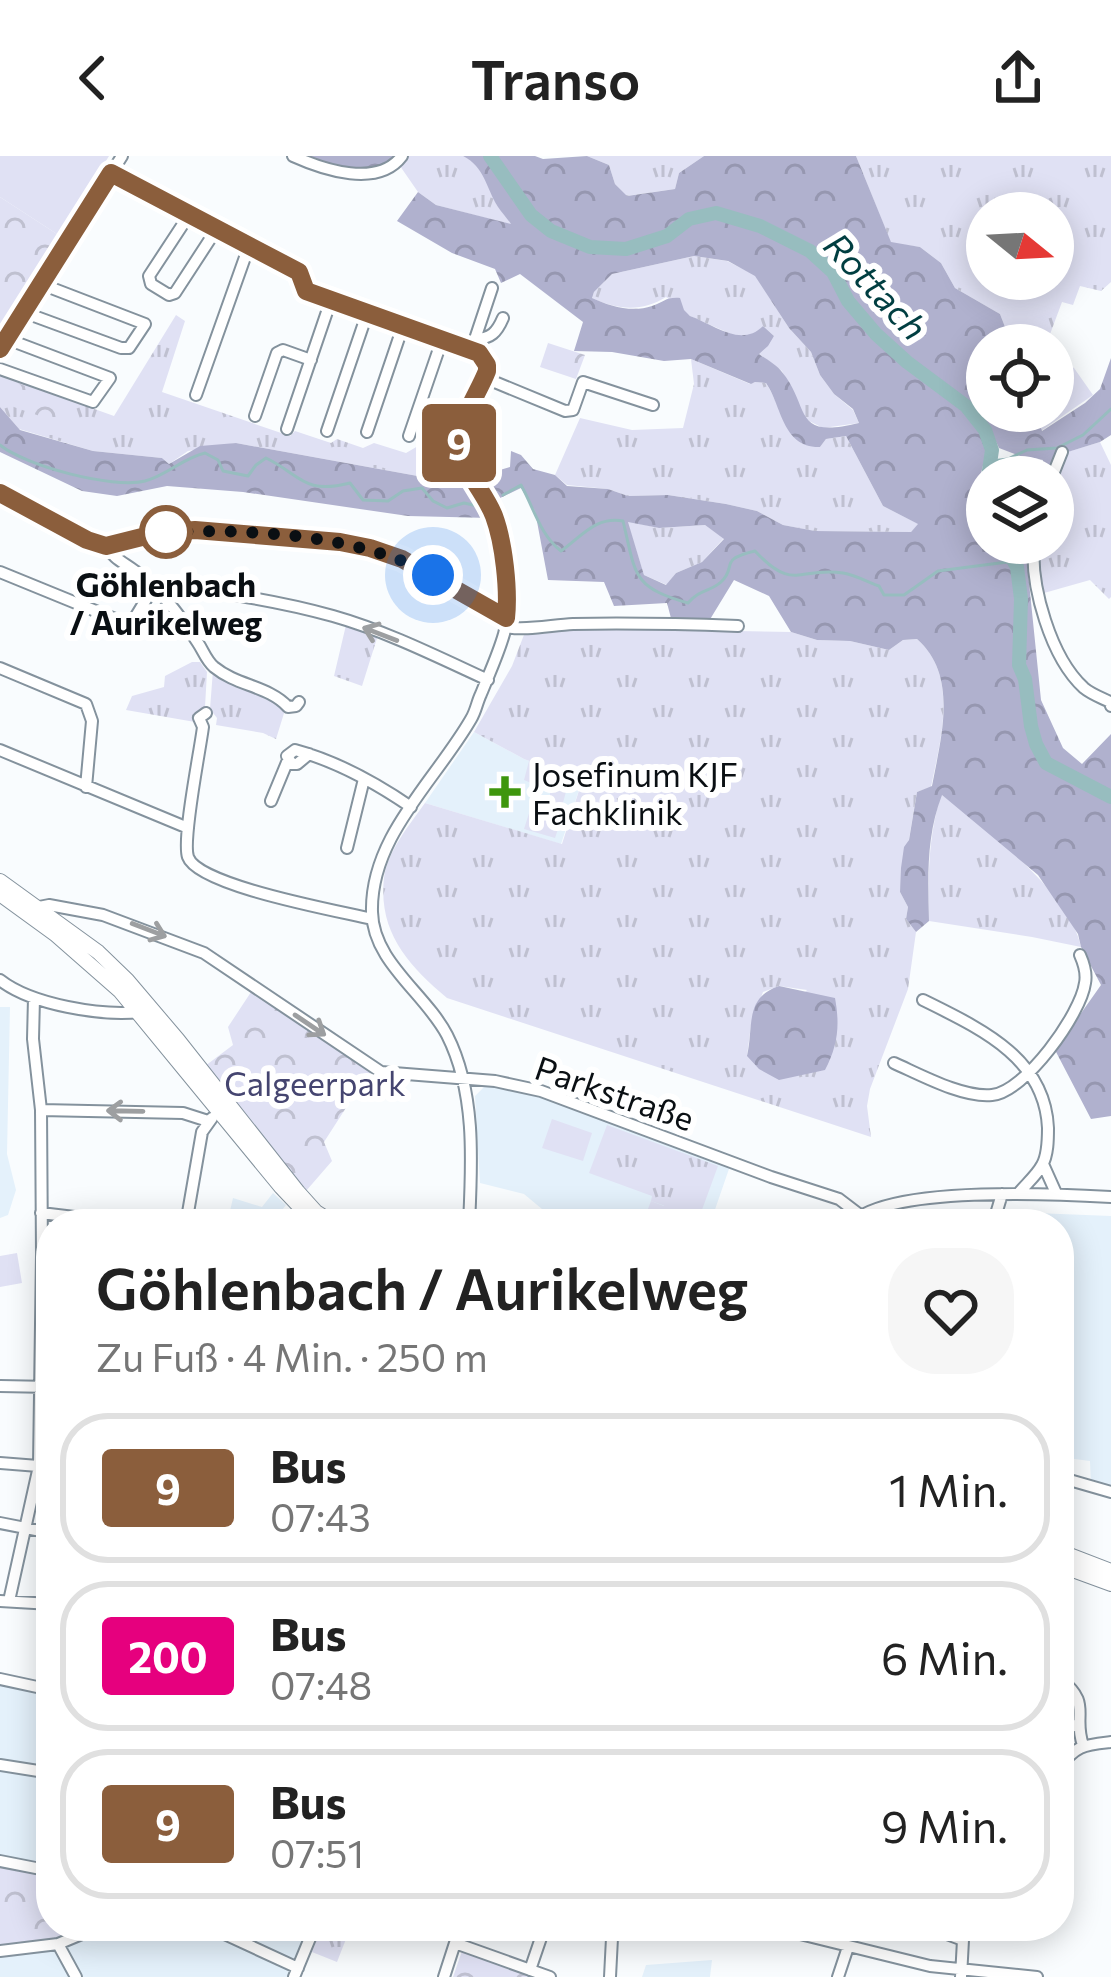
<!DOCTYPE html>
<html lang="de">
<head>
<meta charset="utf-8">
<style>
	body { margin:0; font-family:Commissioner,sans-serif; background:#f6f6f6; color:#222; height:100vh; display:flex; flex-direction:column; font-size:45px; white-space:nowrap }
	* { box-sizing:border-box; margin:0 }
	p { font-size:39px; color:#767676 }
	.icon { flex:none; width:66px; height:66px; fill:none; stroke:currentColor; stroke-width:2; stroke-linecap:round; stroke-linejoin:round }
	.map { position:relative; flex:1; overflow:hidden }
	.sheet { position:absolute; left:36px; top:1053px; width:1038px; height:732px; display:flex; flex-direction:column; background:#fff; border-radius:48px; box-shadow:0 6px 30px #0003 }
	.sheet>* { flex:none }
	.badge { padding:0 24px; border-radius:9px; font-size:42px; line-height:78px }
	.needle { width:78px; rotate:108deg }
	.tools { position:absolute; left:966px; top:36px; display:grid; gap:24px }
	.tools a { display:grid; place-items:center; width:108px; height:108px; border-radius:50%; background:#fff; box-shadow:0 6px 30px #0003; font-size:60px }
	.you { position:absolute; width:60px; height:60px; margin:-30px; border:9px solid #fff; border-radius:50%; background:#1a73e8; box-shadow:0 0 0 18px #1a73e833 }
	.map>.badge { position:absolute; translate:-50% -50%; box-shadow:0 0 0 6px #fff }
	.round { display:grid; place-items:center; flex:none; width:126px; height:126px; border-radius:48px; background:#f6f6f6 }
	.head { display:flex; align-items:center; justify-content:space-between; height:204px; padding:0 60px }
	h1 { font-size:57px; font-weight:600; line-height:90px }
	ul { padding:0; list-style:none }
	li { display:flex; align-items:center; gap:36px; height:150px; margin:0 24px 18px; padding:0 36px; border:6px solid #e0e0e0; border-radius:48px }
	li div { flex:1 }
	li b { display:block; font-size:45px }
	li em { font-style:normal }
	li .badge { min-width:132px; font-weight:700; text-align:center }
	header { display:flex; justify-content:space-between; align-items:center; height:156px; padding:0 60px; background:#fff; font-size:54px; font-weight:600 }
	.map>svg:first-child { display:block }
	.built { fill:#e4f1fb }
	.grass { fill:url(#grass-tufts); fill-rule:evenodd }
	.forest { fill:url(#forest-crowns); fill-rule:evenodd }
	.park { fill:url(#park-crowns) }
	.pitch { fill:#e0e1f4 }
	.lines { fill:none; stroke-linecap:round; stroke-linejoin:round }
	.stream { stroke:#97bdbf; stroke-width:3 }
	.river { stroke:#97bdbf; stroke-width:14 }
	.minor-casing { stroke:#84929d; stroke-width:14 }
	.major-casing { stroke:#84929d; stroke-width:16 }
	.minor { stroke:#fff; stroke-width:10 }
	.major { stroke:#fff; stroke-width:14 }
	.oneway { stroke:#9d9fa1 }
	.line-casing { stroke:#fff; stroke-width:27 }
	.line { stroke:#8b5e3c; stroke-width:18 }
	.walk { stroke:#0a0f13; stroke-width:12; stroke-dasharray:0 21.6 }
	.stop-dot { fill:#fff; stroke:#8b5e3c; stroke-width:6 }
	.poi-dot { fill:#3e960c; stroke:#fff; stroke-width:4.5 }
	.labels { text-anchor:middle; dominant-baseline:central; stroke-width:12; stroke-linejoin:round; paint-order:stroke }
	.stop-label { font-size:33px; font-weight:bold; fill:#0a0f13; stroke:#fff }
	.poi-label { font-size:33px; fill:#0a0f13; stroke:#fff; text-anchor:start }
	.park-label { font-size:33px; fill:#454570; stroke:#fff }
	.street-label { font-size:33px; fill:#0a0f13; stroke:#fff }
	.water-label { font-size:36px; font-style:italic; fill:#003e41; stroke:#fff }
</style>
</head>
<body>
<header><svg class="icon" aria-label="back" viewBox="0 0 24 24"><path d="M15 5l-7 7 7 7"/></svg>Transo<svg class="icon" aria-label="share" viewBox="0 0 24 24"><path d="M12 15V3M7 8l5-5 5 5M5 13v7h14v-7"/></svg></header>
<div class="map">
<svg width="1111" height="1821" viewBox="0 0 1111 1821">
	<defs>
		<pattern id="grass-tufts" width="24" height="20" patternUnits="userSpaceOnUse" patternTransform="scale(3)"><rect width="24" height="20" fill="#e0e1f4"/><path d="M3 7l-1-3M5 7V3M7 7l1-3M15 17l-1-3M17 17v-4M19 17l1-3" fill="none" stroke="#bfc0d0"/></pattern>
		<pattern id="forest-crowns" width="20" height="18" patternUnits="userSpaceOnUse" patternTransform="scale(3)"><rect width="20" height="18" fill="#b0b1ce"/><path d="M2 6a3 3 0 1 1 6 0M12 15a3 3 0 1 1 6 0" fill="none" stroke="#9697b0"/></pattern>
		<pattern id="park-crowns" width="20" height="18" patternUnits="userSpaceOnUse" patternTransform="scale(3)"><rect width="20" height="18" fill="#e0e1f4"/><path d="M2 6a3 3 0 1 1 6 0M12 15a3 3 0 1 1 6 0" fill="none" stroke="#bfc0d0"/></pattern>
	</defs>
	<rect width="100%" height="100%" fill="#f9fcfe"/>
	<!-- built -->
	<path class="built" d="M474,576l50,27 58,22 -21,63 -136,-41z
		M0,851h10l-3,147 9,36 -8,25 -8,3z
		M494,928l46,11 190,71 -20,58h-142l-14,-5 -30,-25 -44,-11 -5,-87 9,-9z
		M273,1037l13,12 -15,19h-44l6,-26 29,9z
		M1009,1056l102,4v273l-20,-4 -1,-24 -31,-4v-233h-61z
		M0,1528l51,11v180l-51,-11z
		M64,1770h247l-19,51h-292v-31l59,-6z
		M712,1804l-2,17h-68l4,-12z"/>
	<!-- grass -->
	<path class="grass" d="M403,0h60l10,5 12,16 11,27 17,21 -77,-20 -18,-13 -18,-26z
		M587,0h117l-25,17 -4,16 -49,7 -11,-12 -6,-19z
		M856,0h255v126l-10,9 -21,-5 -7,19 -11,-3 -16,43h-34l-12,-31 -45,-26 -14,-25 -21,-16 -29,-4zM987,57h66v66h-66z
		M694,100l33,5 28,14 34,53 22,24 9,23 14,19 19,16 6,13 -36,5 -16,-8 -6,-8 -19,-41 -24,-18 16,-17 -11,-10 -10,10 -13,2 -50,-22 -24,-19c-23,15 -49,13 -74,1l2,-6 18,-18z
		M176,159l9,6 -23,71 128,44 5,-5 36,12 6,-4 26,9 11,-5 32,10 12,-7 43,12 17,29 -242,-44 -48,8 -19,13 -7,-6 -69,-7 -74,-22 -19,-22v-32l114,41z
		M1053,201l21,11 19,27 -52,36 -6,-20h18z
		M691,203l59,25 5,-2 11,1c15,23 21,63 54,64l6,-8 20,-3 37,70 36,18 -8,8 -97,-1 -31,-6 -26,-14 -31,-7 -58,-9 -40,1 -20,-7 -41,-4 -12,-10 25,-57 52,12 51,-2 11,-44z
		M1100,286l11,23v132l-2,2 -19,-19 -46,13 -5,-18 -1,-32h15v-55l11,-35z
		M627,365l32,7 46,-3 19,13 -22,24 -26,11 -9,12 -23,-10z
		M346,469l32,10 -16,51 -28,-10z
		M527,471l264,5 26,8 33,1 39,9 14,-10 14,-1c42,37 24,99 14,148l-14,5 -17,100 8,15 -2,12 10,13 -8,57 -38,100 -3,17 4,31 -424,-139c-39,-33 -69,-66 -63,-120 3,-26 26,-54 41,-75l137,41 20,-63 -58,-22 -50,-27 38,-66zM779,830l28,4 -60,66 4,-31 12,-33z
		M192,506h8l7,10 -2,35 -9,6 -1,9 -69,-12 6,-14 32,-9 1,-11z
		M213,514c18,22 55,17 72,40l-9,29 -13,-6 -47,-8 1,-7 -7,-9z
		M941,638c43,33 129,98 140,153l-49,-10 -103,-16c-1,-46 -1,-82 12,-127z
		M607,969l111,41 -19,52 -48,-17 1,-5 -63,-23z
		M322,1770h29l-14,36 -25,-10z"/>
	<!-- forest -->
	<path class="forest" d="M302,0h94c-30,26 -60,10 -94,0z
		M463,0h72l8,3 44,-3 22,9 6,19 12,12 48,-7 4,-16 25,-17h152l35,86 29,5 21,16 14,25 45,26 12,31h-25v66h48l7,20 43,-28 15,-14 11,-31v77l-11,7 -45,14 -6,21h-9l3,-17 -23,-4 -21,-8 -9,-19 -5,8 2,13 -8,31 8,44v18h8l4,10 13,11 2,-15 6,-4 6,8 15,147 22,48 19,16 29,-30v382l-20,3 -36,-69 46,-65 -20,-38 -3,-13 -40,-59 -96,-80c-16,41 -14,83 -13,126l-13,11 -10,-13 2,-12 -8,-15 1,-24 3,-21 5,-7 8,-48 15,-6c9,-48 27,-110 -15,-147l-14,1 -14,10 -39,-9 -33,-1 -26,-8 -22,-36 -35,-16 -25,41 -37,1 -5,-19 -53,3 -10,-24 -56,-2 -13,-69 -14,-23 -23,11 -15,-24 27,-8 1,-16 10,4 12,14 22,6 12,11 41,3 20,7 40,-1 58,9 31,7 26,14 32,6 96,1 7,-8 -35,-18 -37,-70 -20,3 -6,8c-38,1 -38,-41 -54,-64l-11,-1 -4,2 -60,-25 -27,2 -52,-9 -38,-1 9,-29 -63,-48 -19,9 -6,-14 -43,-16 -55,-32 21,-29 18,13 75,19c-4,-6 -9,-11 -13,-17 -12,-19 -13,-40 -35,-51zM694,100l34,5 27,15 34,52 22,24 9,23 14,19 19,15 6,14c-68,17 -48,-16 -77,-51 -5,-7 -16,-13 -23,-18l9,-8 6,-10 -11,-10c-22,22 -48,-1 -73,-10l-6,-6 -4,-12c-15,-1 -15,4 -28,8 -20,7 -43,0 -60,-8l2,-6 18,-18zM628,366l31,6 46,-3 19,14 -22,23 -26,11 -10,12 -22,-10z
		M0,251l20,23 73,21 69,7 7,6 31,-18 36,-3 242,44 12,31 -82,-2 -165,-24 -76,-6 -50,10 -35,-5 -82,-39z
		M779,830l56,12c5,27 3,47 -10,72l-46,10 -20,-11 -12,-13c7,-30 -3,-58 32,-70z"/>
	<!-- park -->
	<path class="park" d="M0,41l60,39 -60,98z
		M548,187l37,12 -9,24 -36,-12z
		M17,227l51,18 -8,22 -52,-18z
		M529,605l41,16 -9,33 -11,-7v-12l-26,-11z
		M253,833l124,85 -17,12 -36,56 8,19 -26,30 -101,-125 28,-21 -5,-18z
		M0,1708l51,11v51h13l-4,14 -25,5 -35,1z
		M462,1795l69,26h-78z"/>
	<!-- pitch -->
	<path class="pitch" d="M0,0h109l-49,80 -60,-39z
		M1064,316l15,5 7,19 -4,15 -22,-6 -3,-6z
		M531,651l31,10 -7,21 -31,-9z
		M552,963l40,14 -9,28 -41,-13z
		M651,1045l13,5 2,-4 7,3v3l23,9 -2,7h-65l4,-14 13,4z
		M17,1097l5,30 -22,4v-31z"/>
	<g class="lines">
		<!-- stream -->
		<path class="stream" d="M0,289c26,21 112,44 145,36 22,-6 38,-23 60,-28l13,7 5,11 25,5 8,-11 10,-7c35,17 37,37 84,25l13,17 25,1 15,-10 19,-3 11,13 14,7 17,-5 14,3
			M992,305l16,-2 19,-9 30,-2 26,-13 28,-26
			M503,339l18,-10c13,23 19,50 40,66 21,-15 35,-35 62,-30 13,53 8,66 65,82 12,-14 22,-11 33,-21 17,-16 -4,-22 34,-31 39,42 44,15 88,22 12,2 25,9 36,13l5,9h20l34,-24 77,-10"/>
		<!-- river -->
		<path class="river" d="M490,0l41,59 20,16 39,16 36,2 41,-13 22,-17 27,-6 44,13 50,25 23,21 15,29 28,33 31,28 59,44 19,24 7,20 -4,27
			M987,326l-2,18 2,6
			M1003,387l14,24 4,32 -2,66 6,14 6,47 5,18 10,19 65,34"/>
		<defs>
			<path id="minor" d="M293,0c31,14 85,32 109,0
				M111,17l189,99 6,19 173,63 8,11c-3,26 -28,51 -28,77 1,19 15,34 24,49 18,36 32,104 21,143 -6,21 -15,40 -23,60 -4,8 -5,17 -10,25 -35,61 -101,118 -99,193 1,50 53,81 75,123 29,57 25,127 22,189
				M189,59l-40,61 2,8 18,11 6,-2 41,-63
				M23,156l98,36h8l16,-24 -104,-40
				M475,183c16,0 22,-7 28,-21
				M0,193l122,-193
				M474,196l-1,-7 19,-57
				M0,213l93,33 17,-24 -103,-39
				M485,222l80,33 8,-1 10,-28 70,23
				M196,239l53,-149
				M255,260l22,-63 6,-3 28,10
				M287,273l44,-129
				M327,275l40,-117
				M367,276l36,-106
				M409,280l33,-96
				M1052,321l10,-25
				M0,337l96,51c23,5 42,-7 64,-11 12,-2 25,-3 37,-3 57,1 151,7 203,28 37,16 73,39 107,60
				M1034,387c-4,43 17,115 50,145 7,6 18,10 26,14l1,4
				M106,390c8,13 17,16 29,25 24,17 47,47 63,72 6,9 8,17 16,24 23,19 55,19 74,40l8,-1 3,-4
				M0,416l125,51 8,-2 20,-33 6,-4c58,8 117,16 174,32 53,15 105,41 155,64
				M506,471c19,4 46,-2 67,-3 55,-1 110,0 165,2
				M0,512l86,36 6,17 -6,66
				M206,557l-7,5 4,9c-3,24 -21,112 -15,130 10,29 151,54 184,62
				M0,594l188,78
				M309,598l-12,10h-5l-5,-8 8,-6c41,11 81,33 116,57
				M271,645l17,-41
				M347,692l17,-69
				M34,752l15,-3 54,10 101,38 177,119 114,9 46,10 230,86 68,22 21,16
				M0,824c32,25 101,36 140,32
				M923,844c56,28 122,57 125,128 0,11 0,27 -6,37 -5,10 -17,20 -24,29
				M894,907c27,12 69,35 98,32 33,-3 89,-81 93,-112 2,-10 -1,-19 -5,-28
				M41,954l142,3 25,8
				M1043,1008l13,29
				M41,1057l92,11
				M186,1068l16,-92 10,-14
				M851,1068c34,-39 207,-30 260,-27
				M993,1068l9,-30
				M0,1230l51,1
				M0,1307l51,4
				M1059,1321l52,15
				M0,1367l51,10
				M0,1445l51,3
				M9,1445l30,-135 3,-212 -1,-144 -8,-71 1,-41
				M1059,1522c34,26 13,36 24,67
				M0,1523l51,11
				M46,1533l5,-24
				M1059,1565l19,6
				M0,1609l51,8
				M1059,1612c17,-23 25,-23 52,-26
				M0,1705l51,10
				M207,1770l91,42
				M617,1770l8,7 55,-6 120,7 130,32 107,11
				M925,1770l38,14
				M58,1788l18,33
				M0,1795l58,-7 43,-18
				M530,1814l15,-44
				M294,1821l21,-51
				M444,1821l11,-34 95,34
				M610,1821l2,-39 9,-7
				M838,1821l10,-30
				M961,1821l2,-37 4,-14"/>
			<path id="major" d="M0,725l98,71 29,28 51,60 120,152 18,20 19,12
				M0,738l55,40 65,57 161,196 35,37
				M1059,1395l52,20
				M1059,1409l52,19"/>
		</defs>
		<!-- minor casing -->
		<use href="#minor" class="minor-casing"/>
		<!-- major casing -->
		<use href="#major" class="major-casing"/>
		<!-- minor -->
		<use href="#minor" class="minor"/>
		<!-- major -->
		<use href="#major" class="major"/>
	</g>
	<!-- one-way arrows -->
	<defs><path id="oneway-shaft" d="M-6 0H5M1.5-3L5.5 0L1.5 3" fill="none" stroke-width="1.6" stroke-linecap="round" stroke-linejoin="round" transform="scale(3)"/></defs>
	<g class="oneway">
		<use href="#oneway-shaft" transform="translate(380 478) rotate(-159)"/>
		<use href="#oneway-shaft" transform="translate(149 774) rotate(21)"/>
		<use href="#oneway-shaft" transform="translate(310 869) rotate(34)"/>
		<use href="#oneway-shaft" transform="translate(125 955) rotate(-179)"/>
	</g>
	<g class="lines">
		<defs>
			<path id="line" d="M0,193l111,-176 188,99 7,19 173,62 8,12v6c-8,21 -27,47 -27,70 -1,26 25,51 34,75 10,27 15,74 12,102l-104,-59 -32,-11 -30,-6 -145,-12 -37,3 -52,13 -19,-6 -87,-47"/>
		</defs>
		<!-- line casing -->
		<use href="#line" class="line-casing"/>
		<!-- line -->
		<use href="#line" class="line"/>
		<!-- walk -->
		<path class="walk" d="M166,376c86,-3 190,2 267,43"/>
	</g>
	<!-- markers -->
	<circle class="stop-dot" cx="166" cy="376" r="24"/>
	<path class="poi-dot" d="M499 618h12v12h12v12h-12v12h-12v-12h-12v-12h12z"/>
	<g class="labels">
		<!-- stop labels -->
		<g class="stop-label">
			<text x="166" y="427">Göhlenbach<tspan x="166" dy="38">/ Aurikelweg</tspan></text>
		</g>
		<!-- poi labels -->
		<g class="poi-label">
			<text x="532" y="617">Josefinum KJF<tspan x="532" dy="38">Fachklinik</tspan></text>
		</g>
		<!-- park labels -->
		<g class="park-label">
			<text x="315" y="926">Calgeerpark</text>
		</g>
		<!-- street labels -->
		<g class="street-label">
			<text transform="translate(615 936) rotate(19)">Parkstraße</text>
		</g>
		<!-- water labels -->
		<g class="water-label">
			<text transform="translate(877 129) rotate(47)">Rottach</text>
		</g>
	</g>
</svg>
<div class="tools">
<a><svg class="needle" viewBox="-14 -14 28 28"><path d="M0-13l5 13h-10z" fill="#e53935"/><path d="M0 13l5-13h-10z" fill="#767676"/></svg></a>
<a><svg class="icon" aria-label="locate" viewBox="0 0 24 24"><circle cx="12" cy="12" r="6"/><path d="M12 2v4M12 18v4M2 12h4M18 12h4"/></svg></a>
<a><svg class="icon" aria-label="layers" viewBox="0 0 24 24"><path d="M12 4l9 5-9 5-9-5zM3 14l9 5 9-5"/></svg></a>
</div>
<div class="you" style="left:433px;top:419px"></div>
<b class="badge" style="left:459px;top:287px;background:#8b5e3c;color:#fff">9</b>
<section class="sheet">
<div class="head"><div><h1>Göhlenbach / Aurikelweg</h1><p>Zu Fuß · 4 Min. · 250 m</p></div><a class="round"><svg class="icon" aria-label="heart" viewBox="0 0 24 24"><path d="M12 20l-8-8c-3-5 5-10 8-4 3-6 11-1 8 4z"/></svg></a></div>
<ul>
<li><span class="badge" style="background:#8b5e3c;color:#fff">9</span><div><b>Bus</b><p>07:43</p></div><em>1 Min.</em></li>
<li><span class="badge" style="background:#e6007e;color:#fff">200</span><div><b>Bus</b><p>07:48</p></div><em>6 Min.</em></li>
<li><span class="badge" style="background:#8b5e3c;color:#fff">9</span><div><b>Bus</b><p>07:51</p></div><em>9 Min.</em></li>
</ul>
</section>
</div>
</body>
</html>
